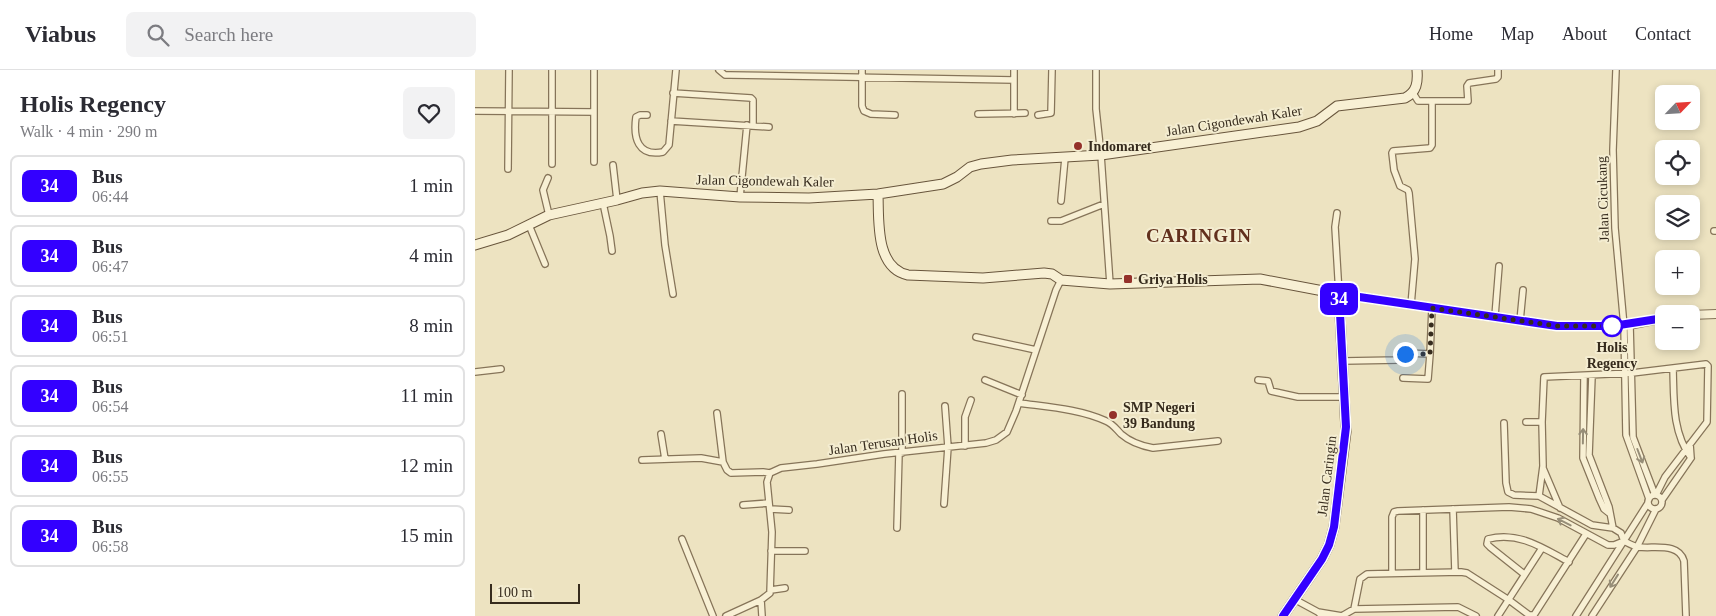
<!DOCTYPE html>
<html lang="en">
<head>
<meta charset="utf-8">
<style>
	body { margin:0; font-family:"Times New Roman",serif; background:#f2f2f3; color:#2b2b33; height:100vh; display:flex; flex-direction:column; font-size:19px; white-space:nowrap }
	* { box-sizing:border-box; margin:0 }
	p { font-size:16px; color:#7c7c81 }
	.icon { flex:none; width:28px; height:28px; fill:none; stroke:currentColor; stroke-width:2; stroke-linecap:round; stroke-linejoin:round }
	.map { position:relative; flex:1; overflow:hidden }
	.details { display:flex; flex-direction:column; background:#fff; width:475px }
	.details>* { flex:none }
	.badge { padding:0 10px; border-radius:8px; font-size:18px; line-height:32px }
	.needle { width:32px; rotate:65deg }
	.buttons { position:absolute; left:1180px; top:15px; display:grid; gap:10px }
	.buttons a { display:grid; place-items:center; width:45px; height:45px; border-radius:8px; background:#fff; box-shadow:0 2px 8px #0003; font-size:25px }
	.scale { position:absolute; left:15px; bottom:12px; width:90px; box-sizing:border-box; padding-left:5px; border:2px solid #362b1d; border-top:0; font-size:14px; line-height:18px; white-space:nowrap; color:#362b1d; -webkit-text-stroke:4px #f4edd1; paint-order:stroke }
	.you { position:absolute; width:25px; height:25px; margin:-12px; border:4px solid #fff; border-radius:50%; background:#1a73e8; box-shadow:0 0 0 8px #1a73e833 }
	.map>.badge { position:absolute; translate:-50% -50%; box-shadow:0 0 0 2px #fff }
	.round { display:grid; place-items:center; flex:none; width:52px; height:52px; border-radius:8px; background:#f2f2f3 }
	.summary { display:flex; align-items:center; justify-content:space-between; height:85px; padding:0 20px }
	h1 { font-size:24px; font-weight:800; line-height:38px }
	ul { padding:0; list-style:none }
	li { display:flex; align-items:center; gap:15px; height:62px; margin:0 10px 8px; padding:0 10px; border:2px solid #e1e1e2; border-radius:8px }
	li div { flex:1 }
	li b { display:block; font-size:19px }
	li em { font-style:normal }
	li .badge { min-width:55px; font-weight:700; text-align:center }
	header { display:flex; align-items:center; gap:30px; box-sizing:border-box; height:70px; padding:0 25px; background:#fff; border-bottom:1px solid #e1e1e2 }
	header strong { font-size:24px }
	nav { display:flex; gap:28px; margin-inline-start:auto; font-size:18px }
	.search { width:350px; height:45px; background:#f2f2f3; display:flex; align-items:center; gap:12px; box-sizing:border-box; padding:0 18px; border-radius:8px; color:#7c7c81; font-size:19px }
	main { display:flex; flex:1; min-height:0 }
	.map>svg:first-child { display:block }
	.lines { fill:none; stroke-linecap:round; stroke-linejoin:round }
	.minor-casing { stroke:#867459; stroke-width:8 }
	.tertiary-casing { stroke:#867459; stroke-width:10 }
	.secondary-casing { stroke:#68553c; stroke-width:11 }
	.minor { stroke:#f8f0d4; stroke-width:5.5 }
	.tertiary { stroke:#f8f0d4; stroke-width:8 }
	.secondary { stroke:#f8f0d4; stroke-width:9 }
	.oneway { stroke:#978e78 }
	.line-casing { stroke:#fff; stroke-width:11 }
	.line { stroke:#30f; stroke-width:8 }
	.walk { stroke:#362b1d; stroke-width:5; stroke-dasharray:0 9 }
	.poi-dot { fill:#94312a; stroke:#f4edd1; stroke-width:2 }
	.stop-dot { fill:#fff; stroke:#30f; stroke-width:2.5 }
	.labels { text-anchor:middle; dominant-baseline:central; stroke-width:4; stroke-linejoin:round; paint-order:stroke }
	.street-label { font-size:14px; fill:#362b1d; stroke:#f4edd1 }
	.poi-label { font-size:14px; font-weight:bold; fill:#362b1d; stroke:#f4edd1; text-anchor:start }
	.stop-label { font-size:14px; font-weight:bold; fill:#362b1d; stroke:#f4edd1 }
	.district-label { font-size:19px; font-weight:bold; letter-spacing:1px; fill:#62301d; stroke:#f4edd1 }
</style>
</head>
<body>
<header>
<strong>Viabus</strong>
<div class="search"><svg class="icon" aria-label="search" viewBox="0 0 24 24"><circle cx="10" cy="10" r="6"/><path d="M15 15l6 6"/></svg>Search here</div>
<nav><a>Home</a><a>Map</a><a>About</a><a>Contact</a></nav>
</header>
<main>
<section class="details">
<div class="summary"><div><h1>Holis Regency</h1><p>Walk · 4 min · 290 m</p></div><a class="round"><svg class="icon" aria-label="heart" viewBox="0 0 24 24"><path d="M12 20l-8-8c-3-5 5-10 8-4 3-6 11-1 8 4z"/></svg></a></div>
<ul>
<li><span class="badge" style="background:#30f;color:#fff">34</span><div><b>Bus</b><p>06:44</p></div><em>1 min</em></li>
<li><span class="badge" style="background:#30f;color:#fff">34</span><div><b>Bus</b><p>06:47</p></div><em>4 min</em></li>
<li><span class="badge" style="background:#30f;color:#fff">34</span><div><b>Bus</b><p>06:51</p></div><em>8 min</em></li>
<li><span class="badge" style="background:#30f;color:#fff">34</span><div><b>Bus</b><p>06:54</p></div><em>11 min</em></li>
<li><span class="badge" style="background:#30f;color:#fff">34</span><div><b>Bus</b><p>06:55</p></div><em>12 min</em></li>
<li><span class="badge" style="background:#30f;color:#fff">34</span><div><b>Bus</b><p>06:58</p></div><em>15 min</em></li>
</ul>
</section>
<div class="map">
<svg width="1241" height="546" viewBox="0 0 1241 546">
	<rect width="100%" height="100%" fill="#ede3c1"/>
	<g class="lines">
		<defs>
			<path id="minor" d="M119,0v92
				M244,0l6,5h5l284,5
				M387,0v36l2,5 7,3 24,1
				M539,0v44
				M621,0v39l5,46 9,129
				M1141,0l-3,80 2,78 9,98 2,109 23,64
				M198,23l78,5 2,2v25
				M938,23l5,8h50l-1,-15 2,-3 27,-4 2,-2v-7
				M0,41l119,1
				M503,44l47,-1
				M172,45h-7l-4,2c-3,21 2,40 27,35l6,-7 7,-75
				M563,45l13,-2 1,-43
				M196,51l98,6
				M77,94v-94
				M138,95l4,35
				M33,99l1,-99
				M73,108l-5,12 6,25
				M185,121l5,54 8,49
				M265,127l7,-72
				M586,131l4,-43
				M128,133l7,33 2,15
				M862,143l-2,14 4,67
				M576,151h10l43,-17
				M54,155l16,39
				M1239,161h2
				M936,235l4,-46 -6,-66 -1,-3 -8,-4 -6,-16 -2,-17 1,-2 37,-3 2,-3v-43
				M1020,246l4,-50
				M1045,251l3,-31
				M1155,255l3,112 22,58
				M501,267l60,13
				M868,291l56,-1 5,-1 2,-6 24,1
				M1198,298c1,32 -1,64 18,90
				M0,302l26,-3
				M1109,306l-1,82 16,40 5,11 5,4
				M1117,306l-3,79 20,52 4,21 8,5 3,8
				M928,308l25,1 2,-25 2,-46
				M510,310l37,15
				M783,310l10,1 3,10 27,6h47
				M544,333c29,4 61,6 87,18 7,3 10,8 15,13 8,7 21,12 32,14l65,-7
				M242,343l6,49 4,8 4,3 32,-1 7,1
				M1051,352h16
				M1029,353l2,60 2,9 6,3 25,1 53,29 21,3
				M186,364l4,25
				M490,376v-29l6,-17
				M427,383v-59
				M167,390l59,-2 22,4
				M1068,398l17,40
				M1173 432a7 7 0 1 1 14 0a7 7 0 1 1-14 0Z
				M1064,426l4,-30 -1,-44 2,-45 88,-4 74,-9 2,2 -1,56 -42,55 -9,18
				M1187,430l29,-42 -1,-14
				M469,434l4,-57 -3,-41
				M268,435l26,-2
				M295,439l19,1
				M978,439l2,63
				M422,458l2,-75
				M207,469l31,77
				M1149,471c4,2 9,5 14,6 16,2 41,-5 46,14l2,55
				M296,481h34
				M948,502v-62
				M917,503v-56l2,-5 4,-1 111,-4 22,2 27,9 50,27h6l10,-4
				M1049,504l-34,-27 -3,-3 1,-5c31,-8 55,9 81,23
				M296,520l14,-2
				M819,529l24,13 4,4
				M286,530l1,16
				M879,539l6,-30 7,-5 94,-2 6,1 42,27 20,15h5l52,-81
				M843,542l24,4
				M251,546l35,-16 9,-7 2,-61 -5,-50 3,-9 11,-5 36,-4 67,-10 102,-11 10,-3 11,-8 9,-21 40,-121 5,-10
				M867,546l12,-7 104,-2 18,9
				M1023,546l44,-68
				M1101,546l72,-113
				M1117,546l45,-69 19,-38"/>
			<path id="tertiary" d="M864,224l218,32h67l40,-8
				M1216,245l25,-1"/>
			<path id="secondary" d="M403,124c1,26 -3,74 30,81l75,3 61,-5 8,1 9,6 49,4 150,-5 79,15 7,138 -12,95 -5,18 -7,14 -39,57
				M0,175l33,-10 41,-20 68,-15 25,-7 18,-2 80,6 69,1 69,-4 65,-10 14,-7 13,-10 11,-3 31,-4 89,-5 198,-28 18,-6 20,-15 68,-8c12,-6 13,-16 12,-28"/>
		</defs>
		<!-- minor casing -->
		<use href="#minor" class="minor-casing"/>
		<!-- tertiary casing -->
		<use href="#tertiary" class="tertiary-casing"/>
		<!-- secondary casing -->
		<use href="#secondary" class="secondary-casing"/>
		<!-- minor -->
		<use href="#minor" class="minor"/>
		<!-- tertiary -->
		<use href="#tertiary" class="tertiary"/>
		<!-- secondary -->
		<use href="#secondary" class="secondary"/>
	</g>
	<!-- one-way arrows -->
	<defs><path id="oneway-shaft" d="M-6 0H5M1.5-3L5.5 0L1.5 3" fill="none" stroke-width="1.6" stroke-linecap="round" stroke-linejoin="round" transform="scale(1.25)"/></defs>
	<g class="oneway">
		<use href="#oneway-shaft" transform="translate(1108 366) rotate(-89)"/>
		<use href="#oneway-shaft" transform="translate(1165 386) rotate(69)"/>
		<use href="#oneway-shaft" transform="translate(1089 452) rotate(-153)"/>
		<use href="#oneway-shaft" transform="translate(1139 511) rotate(122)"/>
	</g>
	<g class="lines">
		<defs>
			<path id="line" d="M808,546l39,-57 7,-14 5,-18 12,-100 -7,-133 218,32h56l51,-8"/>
		</defs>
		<!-- line casing -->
		<use href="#line" class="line-casing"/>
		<!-- line -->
		<use href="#line" class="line"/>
		<!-- walk -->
		<path class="walk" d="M930,284h25l2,-46 125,18h55"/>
	</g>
	<!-- markers -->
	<g class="poi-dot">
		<circle cx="603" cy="76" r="5"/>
		<rect x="648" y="204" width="10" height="10" rx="2.5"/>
		<circle cx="638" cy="345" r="5"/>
	</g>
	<circle class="stop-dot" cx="1137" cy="256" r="10"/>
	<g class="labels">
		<!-- street labels -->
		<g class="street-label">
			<text transform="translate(759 51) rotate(-9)">Jalan Cigondewah Kaler</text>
			<text transform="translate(290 111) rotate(1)">Jalan Cigondewah Kaler</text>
			<text transform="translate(1128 129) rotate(-92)">Jalan Cicukang</text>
			<text transform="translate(408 373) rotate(-8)">Jalan Terusan Holis</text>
			<text transform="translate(852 406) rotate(-83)">Jalan Caringin</text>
		</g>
		<!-- poi labels -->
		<g class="poi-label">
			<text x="613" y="76">Indomaret</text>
			<text x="663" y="209">Griya Holis</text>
			<text x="648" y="337">SMP Negeri<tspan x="648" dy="16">39 Bandung</tspan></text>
		</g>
		<!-- stop labels -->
		<g class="stop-label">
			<text x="1137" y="277">Holis<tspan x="1137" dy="16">Regency</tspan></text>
		</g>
		<!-- district labels -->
		<g class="district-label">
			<text x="724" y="165">CARINGIN</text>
		</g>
	</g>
</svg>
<div class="buttons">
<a><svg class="needle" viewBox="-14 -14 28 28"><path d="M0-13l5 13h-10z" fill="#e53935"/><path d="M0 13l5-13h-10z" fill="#7c7c81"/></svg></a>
<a><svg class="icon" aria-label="locate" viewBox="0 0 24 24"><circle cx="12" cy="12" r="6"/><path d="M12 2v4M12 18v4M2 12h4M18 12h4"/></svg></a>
<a><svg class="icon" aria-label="layers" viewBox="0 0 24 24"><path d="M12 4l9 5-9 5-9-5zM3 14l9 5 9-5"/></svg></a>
<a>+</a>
<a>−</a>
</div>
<div class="scale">100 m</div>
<div class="you" style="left:930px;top:284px"></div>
<b class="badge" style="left:864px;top:229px;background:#30f;color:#fff">34</b>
</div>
</main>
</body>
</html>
